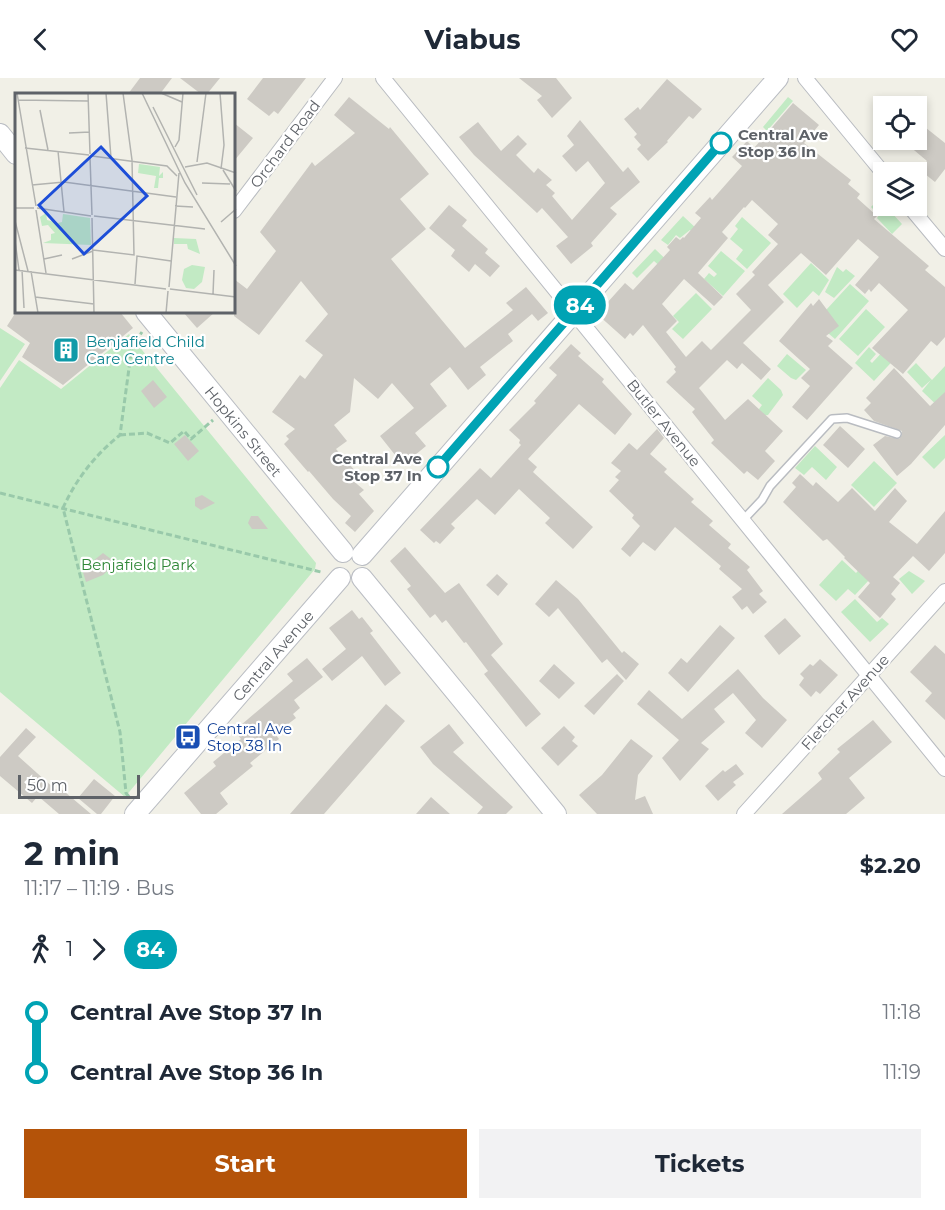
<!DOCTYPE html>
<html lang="en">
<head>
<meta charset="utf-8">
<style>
	body { margin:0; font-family:Montserrat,sans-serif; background:#f2f2f3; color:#1f2937; height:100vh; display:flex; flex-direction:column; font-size:22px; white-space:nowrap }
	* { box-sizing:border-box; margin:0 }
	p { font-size:20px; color:#747a83 }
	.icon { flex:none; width:33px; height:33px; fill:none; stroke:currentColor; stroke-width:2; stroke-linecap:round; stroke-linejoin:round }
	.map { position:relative; height:736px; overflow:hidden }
	.drawer { display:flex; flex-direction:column; background:#fff; flex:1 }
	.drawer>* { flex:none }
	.badge { padding:0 12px; border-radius:20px; font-size:21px; line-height:39px }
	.fabs { position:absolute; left:873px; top:18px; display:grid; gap:12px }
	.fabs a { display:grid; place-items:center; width:54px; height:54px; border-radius:0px; background:#fff; box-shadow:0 3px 9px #0003; font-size:30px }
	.scale { position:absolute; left:18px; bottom:15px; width:122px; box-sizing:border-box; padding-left:6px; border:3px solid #5e6268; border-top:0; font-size:16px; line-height:21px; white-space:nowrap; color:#5e6268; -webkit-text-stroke:4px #fff; paint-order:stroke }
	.map>.badge { position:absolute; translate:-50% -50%; box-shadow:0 0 0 3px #fff }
	.legs { display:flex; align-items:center; gap:9px; height:66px; padding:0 24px; font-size:20px }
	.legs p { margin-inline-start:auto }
	.headline { display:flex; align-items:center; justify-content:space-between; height:102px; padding:0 24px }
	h1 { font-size:33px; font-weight:700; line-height:45px }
	.action { display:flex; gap:12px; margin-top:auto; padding:12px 24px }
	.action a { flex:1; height:69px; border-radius:0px; background:#b45309; color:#fff; font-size:24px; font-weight:700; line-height:69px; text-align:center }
	.action a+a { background:#f2f2f3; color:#1f2937 }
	ul { padding:0 24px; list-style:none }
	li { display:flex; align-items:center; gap:21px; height:60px; font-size:22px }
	li i { display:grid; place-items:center; width:9px; height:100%; margin:0 8px; background:currentColor }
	li i::after { content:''; width:15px; height:15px; margin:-8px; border:4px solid; border-radius:50%; background:#fff }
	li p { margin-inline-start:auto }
	li:first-child i { background:linear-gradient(#0000 50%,currentColor 0) }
	li:last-child i { background:linear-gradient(currentColor 50%,#0000 0) }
	header { display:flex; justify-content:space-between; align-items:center; height:78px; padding:0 24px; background:#fff; font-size:27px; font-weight:700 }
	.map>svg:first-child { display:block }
	.green { fill:#c2eac4 }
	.building { fill:#cdcac4; fill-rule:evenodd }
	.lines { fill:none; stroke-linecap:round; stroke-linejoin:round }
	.lane-casing { stroke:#b9bcc1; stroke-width:10 }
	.street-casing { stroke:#b9bcc1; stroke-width:16 }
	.secondary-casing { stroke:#babdc3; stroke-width:22 }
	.path { stroke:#99c9aa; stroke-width:3; stroke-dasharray:6 3; stroke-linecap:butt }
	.lane { stroke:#fff; stroke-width:7 }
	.street { stroke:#fff; stroke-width:14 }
	.secondary { stroke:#fff; stroke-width:20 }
	.line-1-casing { stroke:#fff; stroke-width:14 }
	.line-1 { stroke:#00a3b4; stroke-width:9 }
	.stop-1-dot { fill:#fff; stroke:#00a3b4; stroke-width:3 }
	.labels { text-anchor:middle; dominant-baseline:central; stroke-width:4.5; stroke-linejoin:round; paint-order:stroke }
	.stop-label { font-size:15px; font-weight:bold; fill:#5e6268; stroke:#fff; text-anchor:start }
	.street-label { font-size:15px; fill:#5e6268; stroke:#fff }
	.culture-label { font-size:15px; fill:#0d838f; stroke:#fff; text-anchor:start }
	.park-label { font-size:15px; fill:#2f8737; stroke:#fff }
	.transit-label { font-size:15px; fill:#164399; stroke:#fff; text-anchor:start }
	.inset-road { fill:none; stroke:#b2b3b0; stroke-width:1.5 }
	.view { fill:#1d4ed8; fill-opacity:0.15; stroke:#1d4ed8; stroke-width:3 }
	.inset-edge { fill:none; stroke:#5e6268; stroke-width:3 }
</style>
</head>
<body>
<header><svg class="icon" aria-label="back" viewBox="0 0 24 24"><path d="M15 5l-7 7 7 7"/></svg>Viabus<svg class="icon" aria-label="heart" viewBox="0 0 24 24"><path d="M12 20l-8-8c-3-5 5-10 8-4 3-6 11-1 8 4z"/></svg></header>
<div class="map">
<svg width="945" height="736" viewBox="0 0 945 736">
	<rect width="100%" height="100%" fill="#f1f0e7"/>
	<!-- green -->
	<path class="green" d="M788,19l5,4 -26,30 -4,-4z
		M879,121l23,25 -10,10 -15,-16 2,-3 -8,-8z
		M683,138l15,14 -3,4 -5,-4 -10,8 -4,-3 -8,10 -7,-5z
		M742,139l29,26 -24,26 -11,-10 7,-9 -13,-11 8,-10 -3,-3z
		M655,171l22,21 -6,6 -17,-15 -17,17 -5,-5z
		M721,173l24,20 -22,25 -19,-17 5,-6 5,4 3,-3 -9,-8z
		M811,185l18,17 -10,16 -6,-5 -16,17 -14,-14z
		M837,189l6,5 3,-3 9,7 -21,22 -9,-6z
		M850,206l19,17 -34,38 -20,-17z
		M696,215l16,16 -29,30 -11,-10 7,-7 -6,-6z
		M866,231l19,18 -27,29 -19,-17z
		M0,250l25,16 -25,37z
		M904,251l10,9 -40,43 -19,-18 14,-16 7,7 -6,7 2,2z
		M129,256l187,229 -1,6 -190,228 -125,-105v-304l19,-28 42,29z
		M787,276l19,16 -10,10 -5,-2 -14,-12z
		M916,285l16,17 13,-14v47l-23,-22 9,-11 -9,8 -15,-16z
		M768,300l13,12 2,5 -15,20 -7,1 -2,-7 3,-4 -10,-9z
		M945,357v23l-11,11 -12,-12z
		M815,368l22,21 -11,13 -14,-13 -8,8 -9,-7z
		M874,383l23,22 -23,24 -23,-22z
		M888,460l11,10 -44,47 -7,-6 -12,12 -17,-16 23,-25 14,13z
		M909,493l16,10 -13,13 -13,-15z
		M855,521l22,23 5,-4 7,6 -19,18 -29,-30z"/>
	<!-- building -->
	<path class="building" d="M140,0h32l-12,16h-32z
		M180,0h40l-13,16h-6z
		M263,0h43l-28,36 -4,-3 -5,5 -22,-17z
		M519,0h37l16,20 -20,20 -15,-18 5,-4z
		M667,1l35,30 -9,10 -4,-3 -22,25 1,1 -20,19 -11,-12 4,-4 -7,-8 3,-3 -13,-15 14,-12 2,3z
		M349,19l40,32 1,-2 39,47 -29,25 26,30 -35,30 74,89 48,-38 -7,-7 20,-16 22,26 -10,8 -6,-7 -24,20 5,7 -33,26 6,8 -18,15 -18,-23 -20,17 17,22 -32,27 11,13 -23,19 -23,-29 34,-28 -22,-25 -14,16 -24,-21 -4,34 -16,13 13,16 -11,8 21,24 -6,6 13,11 -5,4 15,17 -19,21 -10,-9 6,-7 -18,-17 -24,-28 -1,1 -24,-28 5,-5 -3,-3 9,-7 -23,-17 28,-37 5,4 18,-24 -18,-14 23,-27 -27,-33 -42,54 -25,-19v-37l13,10 29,-38 -16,-19 52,-70 3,4 40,-33 -21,-18z
		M793,25l26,22 -15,18 47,37 -3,4 12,10 -3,4 20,18 -3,3 55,47 -4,4 20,17v50l-8,9 -6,-5 -28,33 -31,-26 36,-38 -29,-27 -8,9 -2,-3 -4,5 -10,-9 24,-28 -21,-18 -32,36 -25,-22 -33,32 16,17 -41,41 28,26 -10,11 -19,-17 -5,6 -10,-9 -28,28 26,32 23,-21 35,32 -18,20 10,10 -17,19 -11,-9 -3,3 -33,-31 3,-3 -22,-28 3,-3 -29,-27 10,-10 -2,-3 2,-2 -33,-42 -10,11 -3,-3 -5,6 -28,-25 28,-31 8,7 37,-40 -3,-3 9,-10 4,3 3,-3 1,1 17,-20 -6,-5 15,-16 2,3 30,-34 -10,-9 15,-16 7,7zM752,122l26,24 -10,11 10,9 -26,28 3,3 -19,19 15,16 -40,40 -9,-9 -16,16 -20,-25 11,-11 -15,-17 22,-25 30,27 9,-9 -25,-24 30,-35 -6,-6 22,-25 1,1z
		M580,42l43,52 5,-5 12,15 -30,26 7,6 -26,29 2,3 -22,18 -15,-18 12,-9 -26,-29 -5,5 -63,-58 -15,-18 19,-15 23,29 17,-16 9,9 -11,11 18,18 4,-5 14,12 -6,5 9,8 -3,3 20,24 33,-37 -17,-22 -12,11 -14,-16 12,-11 -7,-9z
		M916,42l29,23v26l-10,13 -15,-12 7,-9 -25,-21h14z
		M234,45l19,15 -19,23z
		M449,127l18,15 -5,6 26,23 -3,4 15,13 -10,11 -15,-13 -6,8 -18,-16 4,-6 -26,-22z
		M819,221l20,27 -13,10 7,5 -5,5 25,22 -46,52 -15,-13 18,-21 -9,-8 9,-9 -31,-28 32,-38 2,3z
		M16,234h104l13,16 -70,57 -41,-28 8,-14 -23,-17z
		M183,234h32l-18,16z
		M571,266l10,9 -3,3 26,23 -2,3 30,32 -17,21 -36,-31 -51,55 9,8 -4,5 60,55 -20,22 -28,-26 5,-5 -31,-29 -24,26 -18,-16 -26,25 4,4 -15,16 -4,-3 -2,2 -14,-13 60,-62 11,10 30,-33 -2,-2 1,-3 -11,-10 27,-27 -2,-2 23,-26 -8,-7z
		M894,290l36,38 15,-14v33l-34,39 -14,12 -24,-31 12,-9 14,3 3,-4v-4l-28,-10 -10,-11 7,-7 -5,-5z
		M153,302l14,17 -13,11 -13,-17z
		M840,348l25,23 -17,19 -25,-23z
		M657,351l7,9 -14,16 17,15 -3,3 30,27 -3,3 22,19 -4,4 22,19 -3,4 22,19 -3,3 16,21 -4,3 8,8 -14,12 -6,-8 -5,4 -10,-13 10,-8 -23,-20 2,-3 -46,-39 -20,24 -12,-9 -13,15 -9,-8 19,-23 -8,-8 2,-3 -25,-24 10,-11 -4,-3 6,-6 -10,-8 18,-20 8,7z
		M185,357l14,16 -11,10 -14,-17z
		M800,396l13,12 3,-4 22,20 14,-14 23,23 20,-23 12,13 -18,21 28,22 28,-33v42l-16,18 -16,-15 -20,21 7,6 -9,11 5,5 -16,19 -22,-21 12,-14 -26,-25 1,-1 -18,-18 -4,2 -40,-39 13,-15 -4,-4z
		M202,417l13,8 -14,7 -6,-4v-8z
		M251,438h7l10,13h-16l-4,-6z
		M405,469l40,46 14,-10 44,61 -12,11 50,59 -15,13 -42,-53 4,-3 -22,-29 -2,1 -18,-23 -4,3 -7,-9 -5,4 -23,-29 4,-3 -21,-25z
		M103,475l13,10 -13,12 -17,7 -5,-16 12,-5z
		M497,496l11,10 -10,12 -12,-11z
		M556,502l22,19 44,54 2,-2 15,13 -13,16 -19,-21 -5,4 -44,-55 -9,9 -14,-13z
		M352,532l7,9 3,-2 11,14 -3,2 31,40 -16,13 -23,-30 -30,25 -10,-12 24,-20 -17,-21z
		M785,540l16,18 -22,19 -15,-19z
		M720,547l15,13 -47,54 -20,-19 13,-15 6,5z
		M935,567l10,9v66l-20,-19 7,-8 -22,-21z
		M307,580l16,19 -29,23 6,8 -7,6 3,4 -21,16 4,5 -29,24 3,3 -33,27 8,11 -12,10h-15l-17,-21 32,-27 -3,-4 28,-23 -4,-5 7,-6 -3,-3 52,-44 -6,-7z
		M820,581l18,16 -18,19 -4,-3 -5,6 -12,-12 5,-7 -4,-4 10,-10 3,2z
		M554,586l21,19 -16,16 -20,-18z
		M738,591l25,29 24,22 -25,28 -17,-15 11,-13 -23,-27 -19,16 11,13 -24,21 8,6 -29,32 -18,-23 17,-18 -42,-36 12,-14 33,29z
		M617,596l7,7 -30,34 -10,-9z
		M386,626l19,17 -81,93h-34z
		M873,642l19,22 -43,36 16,20 -19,16h-64l40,-35 -4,-6 22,-21 -3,-3z
		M449,646l15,19 -11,9 60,55 -7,7h-29l6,-7 -50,-43 -13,-17z
		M564,648l11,11 -3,4 6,5 -20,20 -17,-18z
		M26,650l10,9 -18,19 38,34 3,-3 32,27h-32l-21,-18 -6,7 -32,-27v-19z
		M631,661l22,17 -15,19 -3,25 10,-4 8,18h-56l-18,-19 23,-20z
		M736,686l8,10 -11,8 3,3 -18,16 -13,-15 18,-16 2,2z
		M94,701l21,17 -14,18h-4l-19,-16z
		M431,719l19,17h-34z"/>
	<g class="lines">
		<defs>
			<path id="lane" d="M743,442l19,-20 8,-14 62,-67 15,-1 50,16"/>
			<path id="street" d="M383,0l562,691
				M805,0l79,96
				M909,128l36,43
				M234,133l101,-133
				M744,736l201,-223"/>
			<g id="secondary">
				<path d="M0,56l16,20"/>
				<path id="s1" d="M146,234l197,240"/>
				<path d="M362,477l416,-477"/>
				<path d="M362,500l194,236"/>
				<path id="s2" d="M135,736l205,-236"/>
			</g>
		</defs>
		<!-- lane casing -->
		<use href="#lane" class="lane-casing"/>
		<!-- street casing -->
		<use href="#street" class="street-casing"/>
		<!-- secondary casing -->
		<use href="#secondary" class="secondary-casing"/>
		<!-- path -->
		<path class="path" d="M120,357l27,-2 23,10 14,-12 7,8 22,-19
			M0,415l321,79
			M129,719l-3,-4 -6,-61 -57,-224c13,-29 33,-54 57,-73l12,-89 10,-14"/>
		<!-- lane -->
		<use href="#lane" class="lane"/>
		<!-- street -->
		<use href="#street" class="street"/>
		<!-- secondary -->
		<use href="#secondary" class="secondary"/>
	</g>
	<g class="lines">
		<defs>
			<path id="line-1" d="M438,389l283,-324"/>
		</defs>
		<!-- line-1 casing -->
		<use href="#line-1" class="line-1-casing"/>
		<!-- line-1 -->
		<use href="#line-1" class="line-1"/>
	</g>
	<!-- icons -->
	<defs>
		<symbol id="building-square" viewBox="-11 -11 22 22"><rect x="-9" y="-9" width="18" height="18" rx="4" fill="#0f9aa8" stroke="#fff"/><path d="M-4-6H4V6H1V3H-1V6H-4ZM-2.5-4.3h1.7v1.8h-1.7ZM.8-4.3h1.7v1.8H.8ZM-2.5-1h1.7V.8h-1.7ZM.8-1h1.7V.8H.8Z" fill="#fff"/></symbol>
		<symbol id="bus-square" viewBox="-11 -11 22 22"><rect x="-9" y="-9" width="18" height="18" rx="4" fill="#1a4fb4" stroke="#fff"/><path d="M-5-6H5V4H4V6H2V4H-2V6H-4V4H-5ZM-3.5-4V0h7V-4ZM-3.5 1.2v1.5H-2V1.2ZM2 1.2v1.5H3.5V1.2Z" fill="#fff"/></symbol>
	</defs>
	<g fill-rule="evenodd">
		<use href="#building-square" x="51" y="257" width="30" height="30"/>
		<use href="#bus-square" x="173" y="644" width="30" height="30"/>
	</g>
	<!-- markers -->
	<g class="stop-1-dot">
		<circle cx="721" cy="65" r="10"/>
		<circle cx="438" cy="389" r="10"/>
	</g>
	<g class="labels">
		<!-- stop labels -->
		<g class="stop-label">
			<text x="738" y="56">Central Ave<tspan x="738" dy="17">Stop 36 In</tspan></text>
			<text x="422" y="380" text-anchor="end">Central Ave<tspan x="422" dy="17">Stop 37 In</tspan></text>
		</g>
		<!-- street labels -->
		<g class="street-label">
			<text transform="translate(285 66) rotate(-53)">Orchard Road</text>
			<text transform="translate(664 345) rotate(51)">Butler Avenue</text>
			<text stroke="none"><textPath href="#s1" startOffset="154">Hopkins Street</textPath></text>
			<text stroke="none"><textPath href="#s2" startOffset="210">Central Avenue</textPath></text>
			<text transform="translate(845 624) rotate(-48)">Fletcher Avenue</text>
		</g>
		<!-- culture labels -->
		<g class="culture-label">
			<text x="86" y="263">Benjafield Child<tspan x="86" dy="17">Care Centre</tspan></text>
		</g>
		<!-- park labels -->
		<g class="park-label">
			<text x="138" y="486">Benjafield Park</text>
		</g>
		<!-- transit labels -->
		<g class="transit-label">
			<text x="207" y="650">Central Ave<tspan x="207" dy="17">Stop 38 In</tspan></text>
		</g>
	</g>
	<!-- overview -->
	<g transform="translate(15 15)">
		<rect width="220" height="220" fill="#f1f0e7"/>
		<path d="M124,71l21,3 -1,9 4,-4v6h-4l-1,10h-4l2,-12 -18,-3zM31,120l1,7 11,3 4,-1 1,-8 27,4 1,27 -48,-2 8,-3v-6l4,-1 -7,-8 -6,1 -2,-9zM159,145l22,1 4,15 -12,-5 -1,-5h-13zM177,172l13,2 -3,15 -8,7 -8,-1 -4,-8 2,-11z" fill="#c2eac4"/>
		<path class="inset-road" d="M2,0l19,113M73,0l2,61M91,0l5,65M127,0l43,90 51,83M146,0l21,9M205,0l4,52 -3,24M3,7l70,1M138,14l44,88M25,17l8,40M54,40l21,-1M160,54l4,-7 4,-47M10,55l64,7M43,58l6,61M77,63l75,10 10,10M75,64l2,58M182,69l9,-69M170,74l22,-4 29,10M208,77l13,21M187,90l28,1M17,92l32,-3 112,15M160,113l18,1M0,115h19M22,115l54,8M21,117l10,63M79,123l111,13M77,125l2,95M0,128l13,50M206,129l15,-13M0,148l4,29M78,157l41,5 -2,-95 -9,-67M29,166l18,-4M57,166l21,-8M0,177l151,19M7,177l2,38M16,178l7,42M120,191l2,-28 34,5M154,194l10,-114M155,196l66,8M198,201l1,-24M20,204l59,7M151,220l2,-22"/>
		<path class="view" d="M86,54l46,49 -63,58 -45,-49z"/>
		<rect width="220" height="220" class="inset-edge"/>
	</g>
</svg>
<div class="fabs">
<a><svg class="icon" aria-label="locate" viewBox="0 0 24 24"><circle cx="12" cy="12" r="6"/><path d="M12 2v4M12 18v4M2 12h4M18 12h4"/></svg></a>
<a><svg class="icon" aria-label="layers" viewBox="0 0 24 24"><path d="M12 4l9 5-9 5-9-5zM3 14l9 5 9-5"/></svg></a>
</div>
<div class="scale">50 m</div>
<b class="badge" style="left:580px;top:227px;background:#00a3b4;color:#fff">84</b>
</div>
<section class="drawer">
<div class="headline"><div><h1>2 min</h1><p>11:17 – 11:19 · Bus</p></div><b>$2.20</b></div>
<div class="legs"><svg class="icon" aria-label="walk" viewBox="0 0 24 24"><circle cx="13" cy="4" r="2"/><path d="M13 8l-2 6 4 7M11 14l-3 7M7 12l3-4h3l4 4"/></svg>1<svg class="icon" aria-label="forward" viewBox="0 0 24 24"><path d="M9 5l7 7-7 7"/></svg><b class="badge" style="background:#00a3b4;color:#fff">84</b></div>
<ul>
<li><i style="color:#00a3b4"></i><b>Central Ave Stop 37 In</b><p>11:18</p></li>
<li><i style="color:#00a3b4"></i><b>Central Ave Stop 36 In</b><p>11:19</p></li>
</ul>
<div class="action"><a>Start</a><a>Tickets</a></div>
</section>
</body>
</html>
